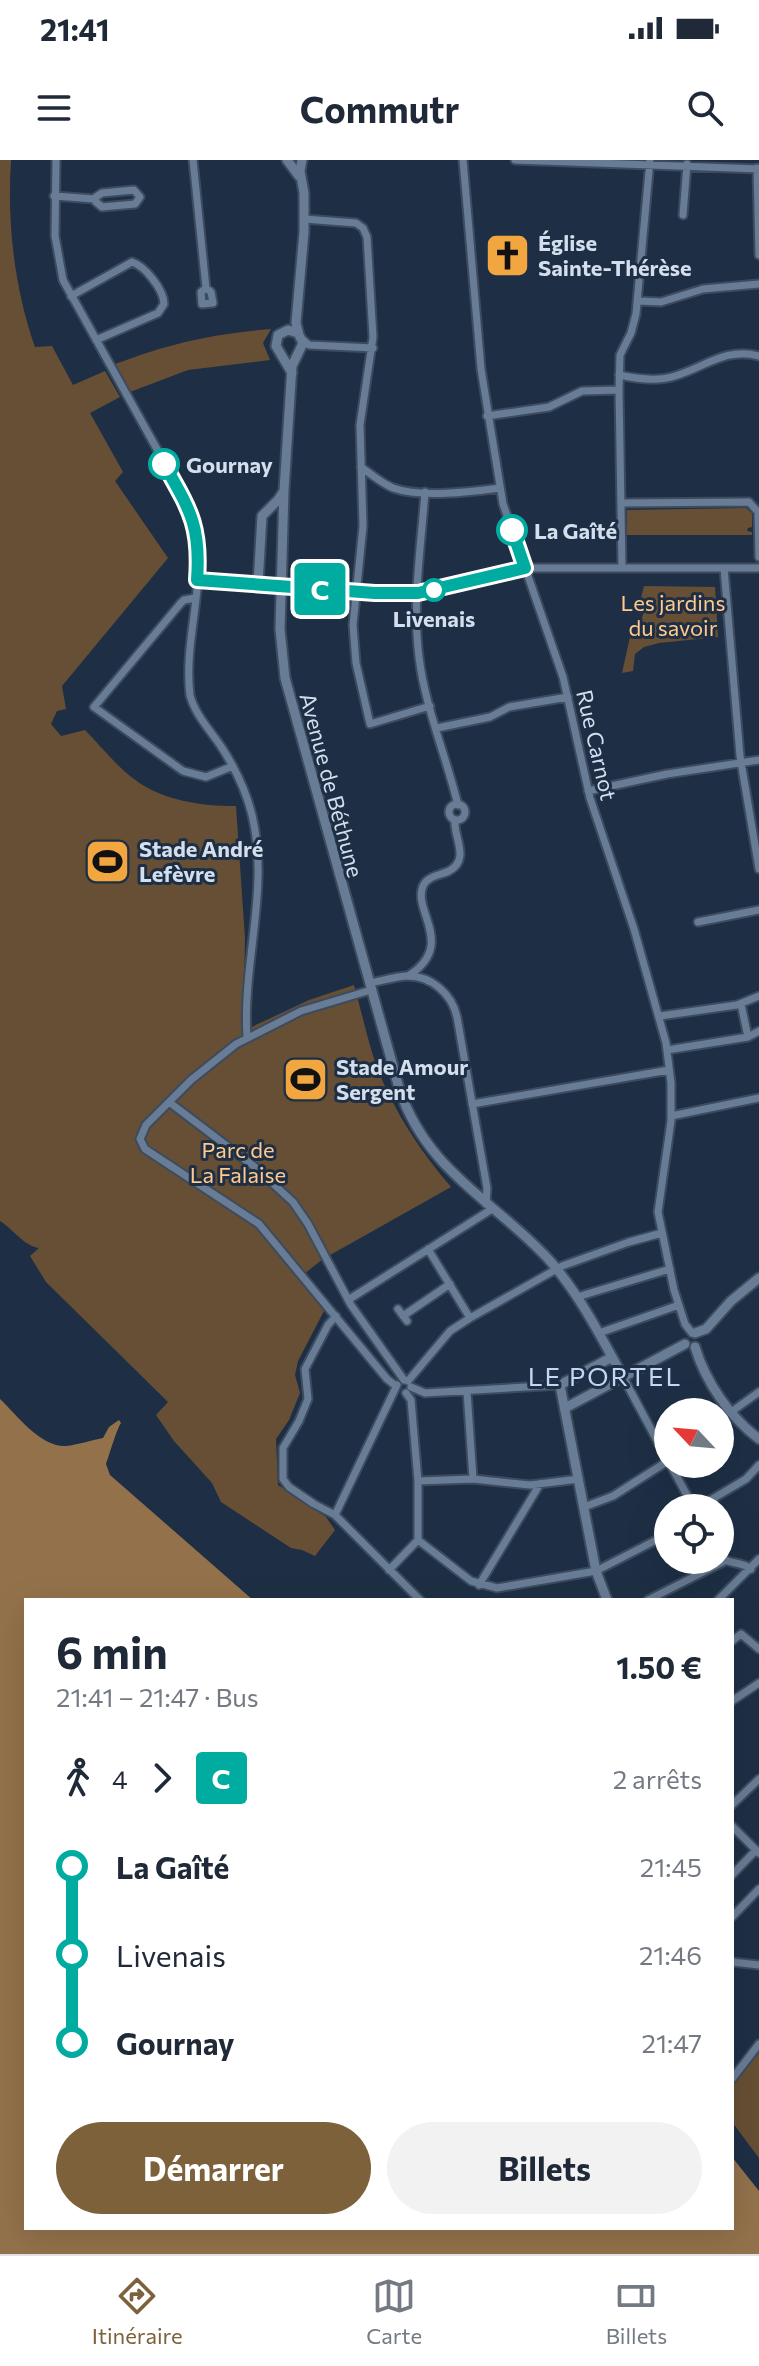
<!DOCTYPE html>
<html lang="fr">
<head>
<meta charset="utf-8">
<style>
	body { margin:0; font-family:Commissioner,sans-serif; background:#f2f2f3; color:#1f2937; height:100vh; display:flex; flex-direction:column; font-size:30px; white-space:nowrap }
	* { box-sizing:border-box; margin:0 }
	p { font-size:26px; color:#747a83 }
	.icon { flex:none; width:44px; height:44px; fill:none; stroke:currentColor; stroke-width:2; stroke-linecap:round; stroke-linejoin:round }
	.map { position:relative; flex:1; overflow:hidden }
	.details { position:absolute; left:24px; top:1438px; width:710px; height:632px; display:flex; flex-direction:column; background:#fff; border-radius:0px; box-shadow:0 8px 32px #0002 }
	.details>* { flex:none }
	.badge { padding:0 16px; border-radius:6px; font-size:28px; line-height:52px }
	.needle { width:52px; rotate:296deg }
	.buttons { position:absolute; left:654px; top:1238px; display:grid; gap:16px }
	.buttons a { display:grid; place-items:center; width:80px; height:80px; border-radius:50%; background:#fff; box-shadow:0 8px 32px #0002; font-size:40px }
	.map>.badge { position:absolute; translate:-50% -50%; box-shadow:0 0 0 4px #fff }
	.legs { display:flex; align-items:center; gap:12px; height:88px; padding:0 32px; font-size:26px }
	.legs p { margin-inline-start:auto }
	.headline { display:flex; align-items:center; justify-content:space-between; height:136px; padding:0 32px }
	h1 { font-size:44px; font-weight:700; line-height:60px }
	.cta { display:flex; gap:16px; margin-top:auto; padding:16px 32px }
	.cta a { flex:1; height:92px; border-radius:48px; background:#7d613b; color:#fff; font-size:32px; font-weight:700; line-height:92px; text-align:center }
	.cta a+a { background:#f2f2f3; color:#1f2937 }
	ul { padding:0 32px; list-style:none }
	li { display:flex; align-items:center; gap:28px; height:88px; font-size:30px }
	li i { display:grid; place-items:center; width:12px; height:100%; margin:0 10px; background:currentColor }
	li i::after { content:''; width:20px; height:20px; margin:-10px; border:6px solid; border-radius:50%; background:#fff }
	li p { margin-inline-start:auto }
	li:first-child i { background:linear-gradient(#0000 50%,currentColor 0) }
	li:last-child i { background:linear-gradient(currentColor 50%,#0000 0) }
	.status { display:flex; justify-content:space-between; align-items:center; height:56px; padding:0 40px; background:#fff; direction:ltr }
	.status svg { height:22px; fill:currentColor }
	header { display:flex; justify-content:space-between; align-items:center; height:104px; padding:0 32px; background:#fff; font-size:36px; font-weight:700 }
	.menu { display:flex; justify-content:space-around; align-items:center; height:112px; border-top:2px solid #e0e1e3; background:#fff; font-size:22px; color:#747a83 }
	.menu a { display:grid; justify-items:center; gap:4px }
	.menu .current { color:#7d613b }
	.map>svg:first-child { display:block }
	.green { fill:#664f34 }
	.water { fill:#93724b }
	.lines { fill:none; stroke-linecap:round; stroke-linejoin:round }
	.minor-tunnel { stroke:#39495e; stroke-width:7; stroke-dasharray:7 3.5; stroke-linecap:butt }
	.minor-casing { stroke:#3c4b5e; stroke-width:11 }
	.tertiary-casing { stroke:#3c4b5e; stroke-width:13 }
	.minor { stroke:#687c95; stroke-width:7 }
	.tertiary { stroke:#687c95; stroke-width:9 }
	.line-1-casing { stroke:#fff; stroke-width:18 }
	.line-1 { stroke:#00aba0; stroke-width:12 }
	.stop-1-dot { fill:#fff; stroke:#00aba0; stroke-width:4 }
	.labels { text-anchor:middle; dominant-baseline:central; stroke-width:6; stroke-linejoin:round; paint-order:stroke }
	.poi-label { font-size:22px; font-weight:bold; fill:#d4dfee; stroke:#1e2f45; text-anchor:start }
	.stop-label { font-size:22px; font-weight:bold; fill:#d4dfee; stroke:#1e2f45; text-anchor:start }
	.park-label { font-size:22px; fill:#ffca8c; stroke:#1e2f45 }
	.street-label { font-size:22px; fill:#d4dfee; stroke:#1e2f45 }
	.quarter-label { font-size:26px; letter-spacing:2px; fill:#c1d7f3; stroke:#1e2f45 }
</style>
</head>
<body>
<div class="status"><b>21:41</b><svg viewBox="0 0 49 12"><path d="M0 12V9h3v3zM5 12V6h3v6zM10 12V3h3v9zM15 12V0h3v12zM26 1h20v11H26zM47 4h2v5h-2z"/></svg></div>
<header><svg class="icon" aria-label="menu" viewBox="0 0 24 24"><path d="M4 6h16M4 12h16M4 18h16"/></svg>Commutr<svg class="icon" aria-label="search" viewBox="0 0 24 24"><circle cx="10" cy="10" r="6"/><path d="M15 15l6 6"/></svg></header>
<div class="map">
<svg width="759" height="2094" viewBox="0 0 759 2094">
	<rect width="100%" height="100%" fill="#1e2f45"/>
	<!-- green -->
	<path class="green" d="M0,0h11c-4,63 3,127 24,187l17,-1 21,39 32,-14 15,26 -30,16 33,59 -8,9 53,77 -106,128 4,23 -9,2 -6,13 10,12 24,-6c16,16 31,36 49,49 29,22 67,27 102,27l9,133 -2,92 66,-31 45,-15c8,28 14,58 24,85 17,43 43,82 73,117l-128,72 -24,19 26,31 -27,52 -3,14 5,18 -11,27 -13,19 2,46 48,32 9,13 -20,26 -13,-6 -11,-2 -70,-46 -9,-19 -38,-42 -18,-26 12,-13 -122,-120 -16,-26 9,-8c-15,-2 -26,-19 -39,-27z
		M271,169l-8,14 7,17 -82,10 -58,22 -15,-28c56,-21 96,-30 156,-35z
		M746,348l6,5v14l-4,1 -1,3 5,1v3h-125v-25z
		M644,426l71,1 3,50 -59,6 -15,4 -9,7 -2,17 -11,2 8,-36 6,1 10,-34 -6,-2z
		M759,1891v107l-27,-36v-36z"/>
	<!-- water -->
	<path class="water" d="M0,1239c17,16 40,48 66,47 12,-1 25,-6 37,-8l6,-11 10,-7 2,3c-4,5 -12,33 -15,41l4,11 143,125h-227v628h706v-71l27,34v63h-759z"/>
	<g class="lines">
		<!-- minor-tunnel -->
		<path class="minor-tunnel" d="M720,1265l5,-3"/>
		<defs>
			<path id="minor" d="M56,0l-1,76 8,44 125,225c27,60 -6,127 2,190 5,20 21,36 32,53 13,20 24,43 30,67 18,74 -10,148 -5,222
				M193,0l13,128 -5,4 1,12 11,-1 -2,-11 -5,-4
				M463,0l18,209 22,135 60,173 27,121 44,131 32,114 5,40v38l-13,91 16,78 11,34 7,9
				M515,0l244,9
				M757,8l2,87
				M134,30l6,7 -5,7 -33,3 -7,-6 1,-4 6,-4z
				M54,36l41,3
				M683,55l4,-51
				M304,59l52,4 7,5 4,9 6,100 -13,88 3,101 -10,99 3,38 14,61 60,-18
				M71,136l61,-34c13,4 32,28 32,42l-6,9 -62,27
				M638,141l23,1 42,-13 56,-5
				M302,179l7,6 64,3
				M619,215c18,4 38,7 56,1 30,-9 51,-29 84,-20
				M619,230l3,178
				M487,256l62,-9 33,-16 37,-1 1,-35 11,-22 5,-19 14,-154
				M361,307c10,7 20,16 32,21 28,10 77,4 107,0
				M425,332c-4,54 -13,111 -6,165 6,50 27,99 39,148
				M621,343l128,-1 9,10 1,45
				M724,408l16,188 19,113
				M197,420l61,4
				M280,426l125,8 25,-3 90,-23h239
				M195,438l-11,2 -4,4 -86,103 89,64 23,6 27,-11
				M437,568l53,-11 19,-10 59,-10
				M588,631l79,-17 92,-14
				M449 652a8 8 0 1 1 16 0a8 8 0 1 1-16 0Z
				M698,762l61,-12
				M408,816c49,-31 4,-65 15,-90 4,-10 18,-11 26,-15 22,-12 4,-34 6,-51
				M369,823c12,-2 25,-6 37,-7 25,-1 46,18 51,41l30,171 -1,16
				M371,830l-70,21 -65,33 -45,36 -45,45 -6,14 5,10 114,75 128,155 9,7
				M741,844l7,33
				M660,856l77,-11 22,-9
				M667,890l81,-13 11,-6
				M169,942l87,66 37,34 15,22 43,81 53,75
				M472,944l197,-34
				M671,956l88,-18
				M428,1089l42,69
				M577,1137l93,-28
				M348,1140l144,-91
				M398,1149l9,12
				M336,1156l-8,9 -23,44 3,30 -9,22 -16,27v31l6,8 25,17 21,11 85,85
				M403,1156l47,-32
				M599,1173l80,-28
				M623,1217l45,84
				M408,1221l42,-50 20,-13 92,-52 67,-24 33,-9
				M411,1227l14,6 135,-8
				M467,1231l6,88
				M731,1252l28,-20
				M670,1304l24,44
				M418,1321l55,-2 57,6 49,-6
				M584,1347l29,-11 55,-35
				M697,1348l49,-29 13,-14
				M335,1355l62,-130
				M418,1380l53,41 26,7 99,-17 72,-37
				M720,1397c10,8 21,4 31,12
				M389,1410l29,-30v-59l-7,-81 -5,-7
				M479,1425l61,-101
				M648,1440l77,-39
				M718,1440l41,-41
				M732,1481l9,-7 18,15
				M732,1541l27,-18
				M732,1645l27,-26
				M732,1666l27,27
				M732,1715l24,-25
				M732,1757l27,-28
				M732,1802l27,3
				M732,1919l27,-35"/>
			<path id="tertiary" d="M287,0l12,16
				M299,175l-3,-12 8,-91v-39l-4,-22 2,-11
				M292,213l-16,-27 2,-11 10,-5 10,3 5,10 -11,23 -8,124 -4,139 5,49 114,410c28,85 97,113 152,174 30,35 50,75 72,115
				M280,426l-22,-2 4,-68 16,-16 6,-9
				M695,1173l11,-4 25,-28 28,-23
				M695,1187c11,36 35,70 64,92
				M565,1248l120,-64
				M607,1440l-11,-29 -36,-186 52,-28"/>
		</defs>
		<!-- minor casing -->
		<use href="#minor" class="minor-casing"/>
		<!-- tertiary casing -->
		<use href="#tertiary" class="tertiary-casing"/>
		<!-- minor -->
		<use href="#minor" class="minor"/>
		<!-- tertiary -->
		<use href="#tertiary" class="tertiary"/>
	</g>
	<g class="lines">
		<defs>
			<path id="line-1" d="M164,304c26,46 37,62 33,116l178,13h43l107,-25 -13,-38"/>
		</defs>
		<!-- line-1 casing -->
		<use href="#line-1" class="line-1-casing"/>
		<!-- line-1 -->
		<use href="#line-1" class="line-1"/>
	</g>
	<!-- icons -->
	<defs>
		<symbol id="church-square" viewBox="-11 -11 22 22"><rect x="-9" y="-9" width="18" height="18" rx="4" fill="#f1a640" stroke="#1e2f45"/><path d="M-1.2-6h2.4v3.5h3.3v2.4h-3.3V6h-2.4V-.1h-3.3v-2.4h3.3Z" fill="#111"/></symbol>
		<symbol id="stadium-square" viewBox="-11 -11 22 22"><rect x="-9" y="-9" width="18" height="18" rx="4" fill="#f1a640" stroke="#1e2f45"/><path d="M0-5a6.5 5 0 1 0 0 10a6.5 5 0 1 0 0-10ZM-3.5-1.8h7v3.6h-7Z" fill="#111"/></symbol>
	</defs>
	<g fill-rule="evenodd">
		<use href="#church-square" x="482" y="70" width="51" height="51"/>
		<use href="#stadium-square" x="82" y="676" width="51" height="51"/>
		<use href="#stadium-square" x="280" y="894" width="51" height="51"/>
	</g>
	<!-- markers -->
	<g class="stop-1-dot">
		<circle cx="164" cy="304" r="14"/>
		<circle cx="512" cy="370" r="14"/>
		<circle cx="434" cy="430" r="10"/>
	</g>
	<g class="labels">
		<!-- poi labels -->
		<g class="poi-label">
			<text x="538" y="82">Église<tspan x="538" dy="25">Sainte-Thérèse</tspan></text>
			<text x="139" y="688">Stade André<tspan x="139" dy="25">Lefèvre</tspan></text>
			<text x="336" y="906">Stade Amour<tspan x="336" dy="25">Sergent</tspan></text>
		</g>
		<!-- stop labels -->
		<g class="stop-label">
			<text x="186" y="304">Gournay</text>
			<text x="534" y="370">La Gaîté</text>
			<text x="434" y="458" text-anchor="middle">Livenais</text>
		</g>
		<!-- park labels -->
		<g class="park-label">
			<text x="673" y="442">Les jardins<tspan x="673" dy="25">du savoir</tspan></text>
			<text x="238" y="989">Parc de<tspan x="238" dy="25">La Falaise</tspan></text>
		</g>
		<!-- street labels -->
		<g class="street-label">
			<text transform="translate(597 585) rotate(77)">Rue Carnot</text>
			<text transform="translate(332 625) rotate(75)">Avenue de Béthune</text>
		</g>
		<!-- quarter labels -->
		<g class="quarter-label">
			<text x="605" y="1215">LE PORTEL</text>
		</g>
	</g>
</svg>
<div class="buttons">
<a><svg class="needle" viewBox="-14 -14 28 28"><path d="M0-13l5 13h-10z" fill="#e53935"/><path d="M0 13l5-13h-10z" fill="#747a83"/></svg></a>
<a><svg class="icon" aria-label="locate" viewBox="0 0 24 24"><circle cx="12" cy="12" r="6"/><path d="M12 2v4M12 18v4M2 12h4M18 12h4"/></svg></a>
</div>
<b class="badge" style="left:320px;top:429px;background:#00aba0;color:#fff">C</b>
<section class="details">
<div class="headline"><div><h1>6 min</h1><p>21:41 – 21:47 · Bus</p></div><b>1.50 €</b></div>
<div class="legs"><svg class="icon" aria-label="walk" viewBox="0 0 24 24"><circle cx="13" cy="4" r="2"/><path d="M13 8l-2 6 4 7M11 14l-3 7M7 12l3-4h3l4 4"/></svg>4<svg class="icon" aria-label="forward" viewBox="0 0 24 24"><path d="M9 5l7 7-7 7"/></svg><b class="badge" style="background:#00aba0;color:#fff">C</b><p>2 arrêts</p></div>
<ul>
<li><i style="color:#00aba0"></i><b>La Gaîté</b><p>21:45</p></li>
<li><i style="color:#00aba0"></i><span>Livenais</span><p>21:46</p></li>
<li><i style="color:#00aba0"></i><b>Gournay</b><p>21:47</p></li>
</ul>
<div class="cta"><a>Démarrer</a><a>Billets</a></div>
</section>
</div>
<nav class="menu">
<a class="current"><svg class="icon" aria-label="directions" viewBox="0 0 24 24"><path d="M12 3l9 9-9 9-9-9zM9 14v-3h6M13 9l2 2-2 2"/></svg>Itinéraire</a>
<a><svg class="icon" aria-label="map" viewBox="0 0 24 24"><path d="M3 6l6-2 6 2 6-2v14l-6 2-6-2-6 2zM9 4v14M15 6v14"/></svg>Carte</a>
<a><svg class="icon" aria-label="tickets" viewBox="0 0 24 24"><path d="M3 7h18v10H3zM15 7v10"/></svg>Billets</a>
</nav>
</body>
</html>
